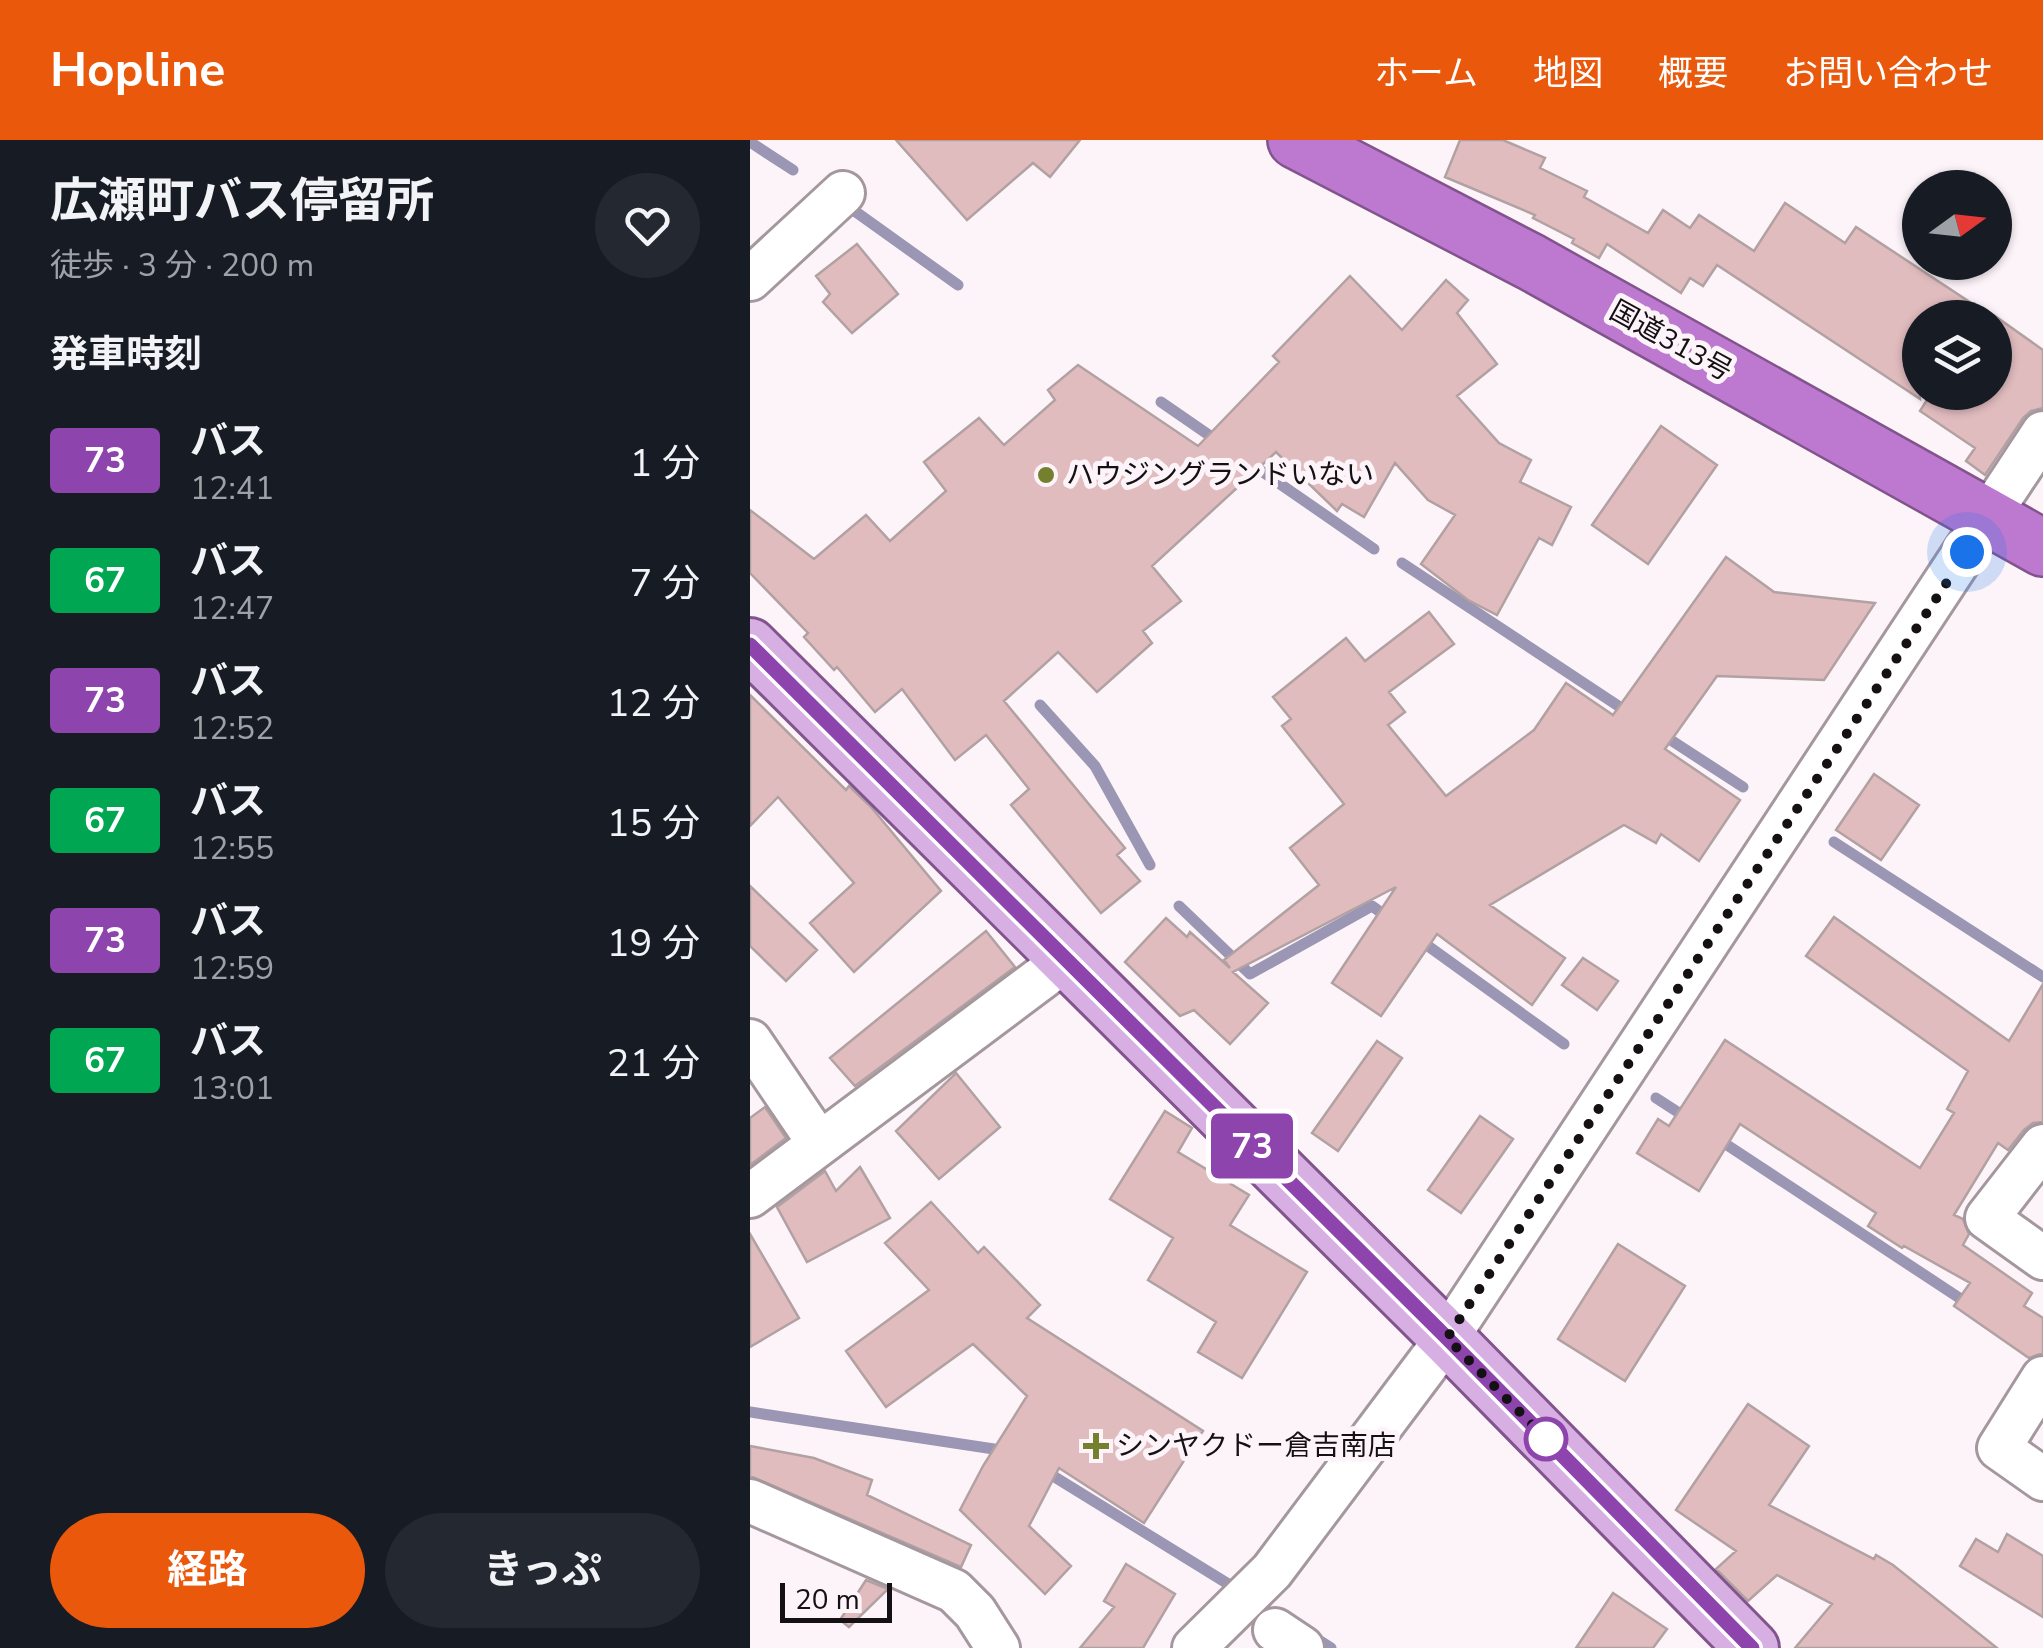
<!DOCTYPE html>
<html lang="ja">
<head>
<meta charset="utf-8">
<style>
	body { margin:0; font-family:"Nunito Sans","Noto Sans JP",sans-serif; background:#242831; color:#f1f3f6; height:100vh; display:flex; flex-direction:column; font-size:38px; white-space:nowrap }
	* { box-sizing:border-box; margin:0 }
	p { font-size:32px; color:#9ea1a6 }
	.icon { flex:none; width:55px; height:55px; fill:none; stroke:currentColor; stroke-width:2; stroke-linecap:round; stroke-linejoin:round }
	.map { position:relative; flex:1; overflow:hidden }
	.details { display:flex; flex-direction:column; background:#171b24; width:750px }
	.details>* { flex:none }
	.badge { padding:0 20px; border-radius:8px; font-size:35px; line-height:65px }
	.needle { width:65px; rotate:75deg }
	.buttons { position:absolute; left:1152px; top:30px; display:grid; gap:20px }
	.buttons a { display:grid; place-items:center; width:110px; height:110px; border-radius:50%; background:#171b24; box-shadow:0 2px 8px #0004; font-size:50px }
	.scale { position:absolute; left:30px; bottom:25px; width:112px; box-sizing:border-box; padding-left:10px; border:5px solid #151013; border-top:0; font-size:28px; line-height:35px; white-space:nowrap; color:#151013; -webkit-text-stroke:8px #fdf4f9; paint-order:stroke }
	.you { position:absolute; width:50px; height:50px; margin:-25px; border:8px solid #fff; border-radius:50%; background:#1a73e8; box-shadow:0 0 0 15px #1a73e833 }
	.map>.badge { position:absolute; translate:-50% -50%; box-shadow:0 0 0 5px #fff }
	h2 { padding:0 50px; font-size:38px; line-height:90px }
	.round { display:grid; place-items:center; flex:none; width:105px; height:105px; border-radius:52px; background:#242831 }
	.summary { display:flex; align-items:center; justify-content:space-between; height:170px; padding:0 50px }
	h1 { font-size:48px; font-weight:700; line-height:75px }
	.action { display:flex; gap:20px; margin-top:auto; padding:20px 50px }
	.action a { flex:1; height:115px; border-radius:60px; background:#ea580c; color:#fff; font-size:40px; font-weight:700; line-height:115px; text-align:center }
	.action a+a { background:#242831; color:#f1f3f6 }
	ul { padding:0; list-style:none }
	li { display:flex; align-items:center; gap:30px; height:120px; padding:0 50px }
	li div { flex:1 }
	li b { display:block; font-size:38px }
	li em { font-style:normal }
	li .badge { min-width:110px; font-weight:700; text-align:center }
	header { display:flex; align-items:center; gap:60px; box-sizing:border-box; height:140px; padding:0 50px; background:#ea580c; color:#fff }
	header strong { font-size:48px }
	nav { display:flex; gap:55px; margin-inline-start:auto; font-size:35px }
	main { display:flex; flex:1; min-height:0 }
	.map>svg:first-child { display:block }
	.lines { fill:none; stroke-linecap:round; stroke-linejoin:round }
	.stream { stroke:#9a96b3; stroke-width:11 }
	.building { fill:#e1bcbf; stroke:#b2a1a2; stroke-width:2.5 }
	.minor-casing { stroke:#a5979e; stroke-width:48 }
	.major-casing { stroke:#82548d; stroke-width:58 }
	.highway-casing { stroke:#82548d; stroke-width:60 }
	.minor { stroke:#fff; stroke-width:42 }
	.major { stroke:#d7afe2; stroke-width:52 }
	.highway { stroke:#bd79cf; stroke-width:55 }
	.line-casing { stroke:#fff; stroke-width:22 }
	.line { stroke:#8e44ad; stroke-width:15 }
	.walk { stroke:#151013; stroke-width:10; stroke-dasharray:0 18 }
	.poi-dot { fill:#74802e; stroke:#fdf4f9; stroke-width:4 }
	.stop-dot { fill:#fff; stroke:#8e44ad; stroke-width:5 }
	.labels { text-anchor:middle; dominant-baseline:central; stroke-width:10; stroke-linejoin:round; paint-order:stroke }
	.street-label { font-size:28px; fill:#151013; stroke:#fdf4f9 }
	.poi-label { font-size:28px; fill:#151013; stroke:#fdf4f9; text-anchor:start }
</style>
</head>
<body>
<header>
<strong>Hopline</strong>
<nav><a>ホーム</a><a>地図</a><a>概要</a><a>お問い合わせ</a></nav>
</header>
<main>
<section class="details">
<div class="summary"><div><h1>広瀬町バス停留所</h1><p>徒歩 · 3 分 · 200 m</p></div><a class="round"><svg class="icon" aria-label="heart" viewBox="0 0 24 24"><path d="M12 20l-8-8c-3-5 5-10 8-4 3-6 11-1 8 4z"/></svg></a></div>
<h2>発車時刻</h2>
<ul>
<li><span class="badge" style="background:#8e44ad;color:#fff">73</span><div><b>バス</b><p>12:41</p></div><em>1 分</em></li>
<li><span class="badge" style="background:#00a651;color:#fff">67</span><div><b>バス</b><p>12:47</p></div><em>7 分</em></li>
<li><span class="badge" style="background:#8e44ad;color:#fff">73</span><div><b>バス</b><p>12:52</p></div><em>12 分</em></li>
<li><span class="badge" style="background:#00a651;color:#fff">67</span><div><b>バス</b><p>12:55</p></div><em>15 分</em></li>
<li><span class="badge" style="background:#8e44ad;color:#fff">73</span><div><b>バス</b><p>12:59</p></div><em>19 分</em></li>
<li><span class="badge" style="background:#00a651;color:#fff">67</span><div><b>バス</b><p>13:01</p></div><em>21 分</em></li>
</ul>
<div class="action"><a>経路</a><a>きっぷ</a></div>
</section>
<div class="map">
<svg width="1293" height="1508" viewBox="0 0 1293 1508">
	<rect width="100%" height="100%" fill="#fdf4f9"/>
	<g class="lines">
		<!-- stream -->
		<path class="stream" d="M0,2l43,28
			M106,72l102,73
			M411,262l58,40
			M497,321l127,88
			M652,423l230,152
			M290,565l55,61 55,99
			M910,593l83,54
			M1084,702l209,135
			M429,766l71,68 122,-68 18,13
			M667,798l147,106
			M906,958l34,22
			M968,999l252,166
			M0,1272l257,39
			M295,1331l193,119
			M559,1494l22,14"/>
	</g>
	<!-- building -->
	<path class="building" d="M146,0h184l-30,37 -17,-14 -66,57z
		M710,0h43l42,18 -5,10 47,23 -3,6 64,36 15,-23 27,18 9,-13 55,36 31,-48 60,40 11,-16 138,91h-74v81l-203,-134 -14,21 -13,-8 -9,15 -74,-49 -8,14 -27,-15 2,-4 -41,-21 2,-3 -90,-38z
		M107,104l41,50 -46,39 -29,-31 7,-8 -14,-18z
		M600,136l52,54 44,-50 22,20 -11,13 40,51 -40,32 42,47 32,17 -11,22 51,25 -19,38 -13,-7 -42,77 -29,-15 -47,-36 34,-49 -27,-15 -33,-37 -31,54 -22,-13 -5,7 -61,-59 -124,114 29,35 -38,30 9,12 -55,49 -39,-40 -54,49 121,147 -8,7 23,26 -39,32 -90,-108 18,-16 -43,-54 -31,25 -53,-71 -27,23 -38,-45 -3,3 -30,-33 4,-4 -58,-60v-63l64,49 52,-44 24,26 56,-50 -22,-29 55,-44 25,27 51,-45 -7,-10 30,-25 120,81 81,-84 -6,-6z
		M1245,176l48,34v58l-12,3 -8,7 -38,57 -19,-14 9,-13 -55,-37 12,-19h63z
		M911,286l56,39 -69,99 -56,-39z
		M976,417l48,35 101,11 -51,77 -107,-4 -52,73 75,51 -41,61 -38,-27 -5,9 -32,-18 -134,80 75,53 -33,47 -95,-71 -56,82 -49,-33 64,-96 -163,85 35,31 -38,41 -36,-34 -14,6 -55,-54 41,-44 21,19 3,-5 40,36 -6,-8 95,-75 -29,-37 54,-44 -62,-78 9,-7 -18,-22 73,-59 19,23 64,-49 25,32 -65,48 16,20 -17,13 58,71 88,-66 32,-47 47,32z
		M0,555l96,95 3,-4 22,21 70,84 -87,81 -44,-49 44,-40 -76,-86 -28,29z
		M1124,634l45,31 -38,55 -45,-30z
		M0,746l67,64 -31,31 -36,-35z
		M1084,777l175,124 34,-57v138l-10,1 -9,7 -16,20 -10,-7 -44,72 9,4 6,15 -6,11 69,48 -8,13 19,12v35l-14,5 -75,-52 16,-23 -66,-37 -2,2 -34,-22 8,-13 -136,-89 -41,67 -62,-38 21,-34 11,7 56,-86 195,128 34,-55 -7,-4 21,-38 -162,-115z
		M236,791l29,36 -160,119 -25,-28z
		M833,818l35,23 -21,29 -35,-25z
		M627,901l25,17 -64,93 -26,-18z
		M206,933l44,54 -61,52 -43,-48z
		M15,967l21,31 -36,27v-47z
		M415,971l27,17 -14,24 71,43 -19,30 77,47 -65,106 -44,-26 18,-30 -68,-42 25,-42 -63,-39z
		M730,976l33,23 -52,74 -33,-23z
		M110,1027l30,51 -83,44 -30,-55 48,-36 11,20z
		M181,1062l47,51 6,-6 56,58 -13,13 176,113 -59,92 -85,-55 -30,58 42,40 -26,28 -85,-84 23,-44 44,-70 -54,-52 -87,63 -40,-56 83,-61 -44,-47z
		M0,1094l49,84 -49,29z
		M868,1104l67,42 -60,95 -67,-42z
		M998,1264l61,42 -40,59 105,54 2,-4 17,10 104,83h-202l37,-44 -55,-29 -29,26 -32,-32 20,-18 -60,-41z
		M0,1306l64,12 58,22 -5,15 104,50 -10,22 -211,-91z
		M1257,1394l36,22v61l-83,-51 16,-27 22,13z
		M376,1424l49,30 -32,54h-63l34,-41 -10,-6z
		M116,1440l22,9 -39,38 -9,-7z
		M863,1453l54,36 -14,19h-77z"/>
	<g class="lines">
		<defs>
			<path id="minor" d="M0,139l93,-86
				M0,901l69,102
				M1293,1006l-56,72 56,40
				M0,1056l314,-235
				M1293,1238l-44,70 44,31
				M0,1361l204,90 21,21 23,36
				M525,1490l27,18
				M444,1508l78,-77 175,-233 596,-905"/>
			<path id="major" d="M0,505l697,693 305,310"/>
			<path id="highway" d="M546,0l235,122 512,286"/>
		</defs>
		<!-- minor casing -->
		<use href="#minor" class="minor-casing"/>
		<!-- major casing -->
		<use href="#major" class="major-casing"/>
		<!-- highway casing -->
		<use href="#highway" class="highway-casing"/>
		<!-- minor -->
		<use href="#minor" class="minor"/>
		<!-- major -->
		<use href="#major" class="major"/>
		<!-- highway -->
		<use href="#highway" class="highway"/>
	</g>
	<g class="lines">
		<defs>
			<path id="line" d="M0,505l697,693 305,310"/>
		</defs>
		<!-- line casing -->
		<use href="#line" class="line-casing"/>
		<!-- line -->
		<use href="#line" class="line"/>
		<!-- walk -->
		<path class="walk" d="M796,1299l12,12 -111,-113 520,-786"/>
	</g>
	<!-- markers -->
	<g class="poi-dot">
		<circle cx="296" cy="335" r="10"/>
		<path d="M341 1291h10v10h10v10h-10v10h-10v-10h-10v-10h10z"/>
	</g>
	<circle class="stop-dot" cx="796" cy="1299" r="20"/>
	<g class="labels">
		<!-- street labels -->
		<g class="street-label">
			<text transform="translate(921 201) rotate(29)">国道313号</text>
		</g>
		<!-- poi labels -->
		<g class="poi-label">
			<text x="316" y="335">ハウジングランドいない</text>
			<text x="366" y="1306">シンヤクドー倉吉南店</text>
		</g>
	</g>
</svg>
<div class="buttons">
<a><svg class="needle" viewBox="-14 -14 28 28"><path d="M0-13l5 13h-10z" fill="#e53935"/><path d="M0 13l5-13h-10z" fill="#9ea1a6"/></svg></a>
<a><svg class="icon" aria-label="layers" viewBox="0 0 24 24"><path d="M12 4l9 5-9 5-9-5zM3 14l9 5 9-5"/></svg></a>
</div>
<div class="scale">20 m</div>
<div class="you" style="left:1217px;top:412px"></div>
<b class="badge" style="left:502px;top:1006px;background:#8e44ad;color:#fff">73</b>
</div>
</main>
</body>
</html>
